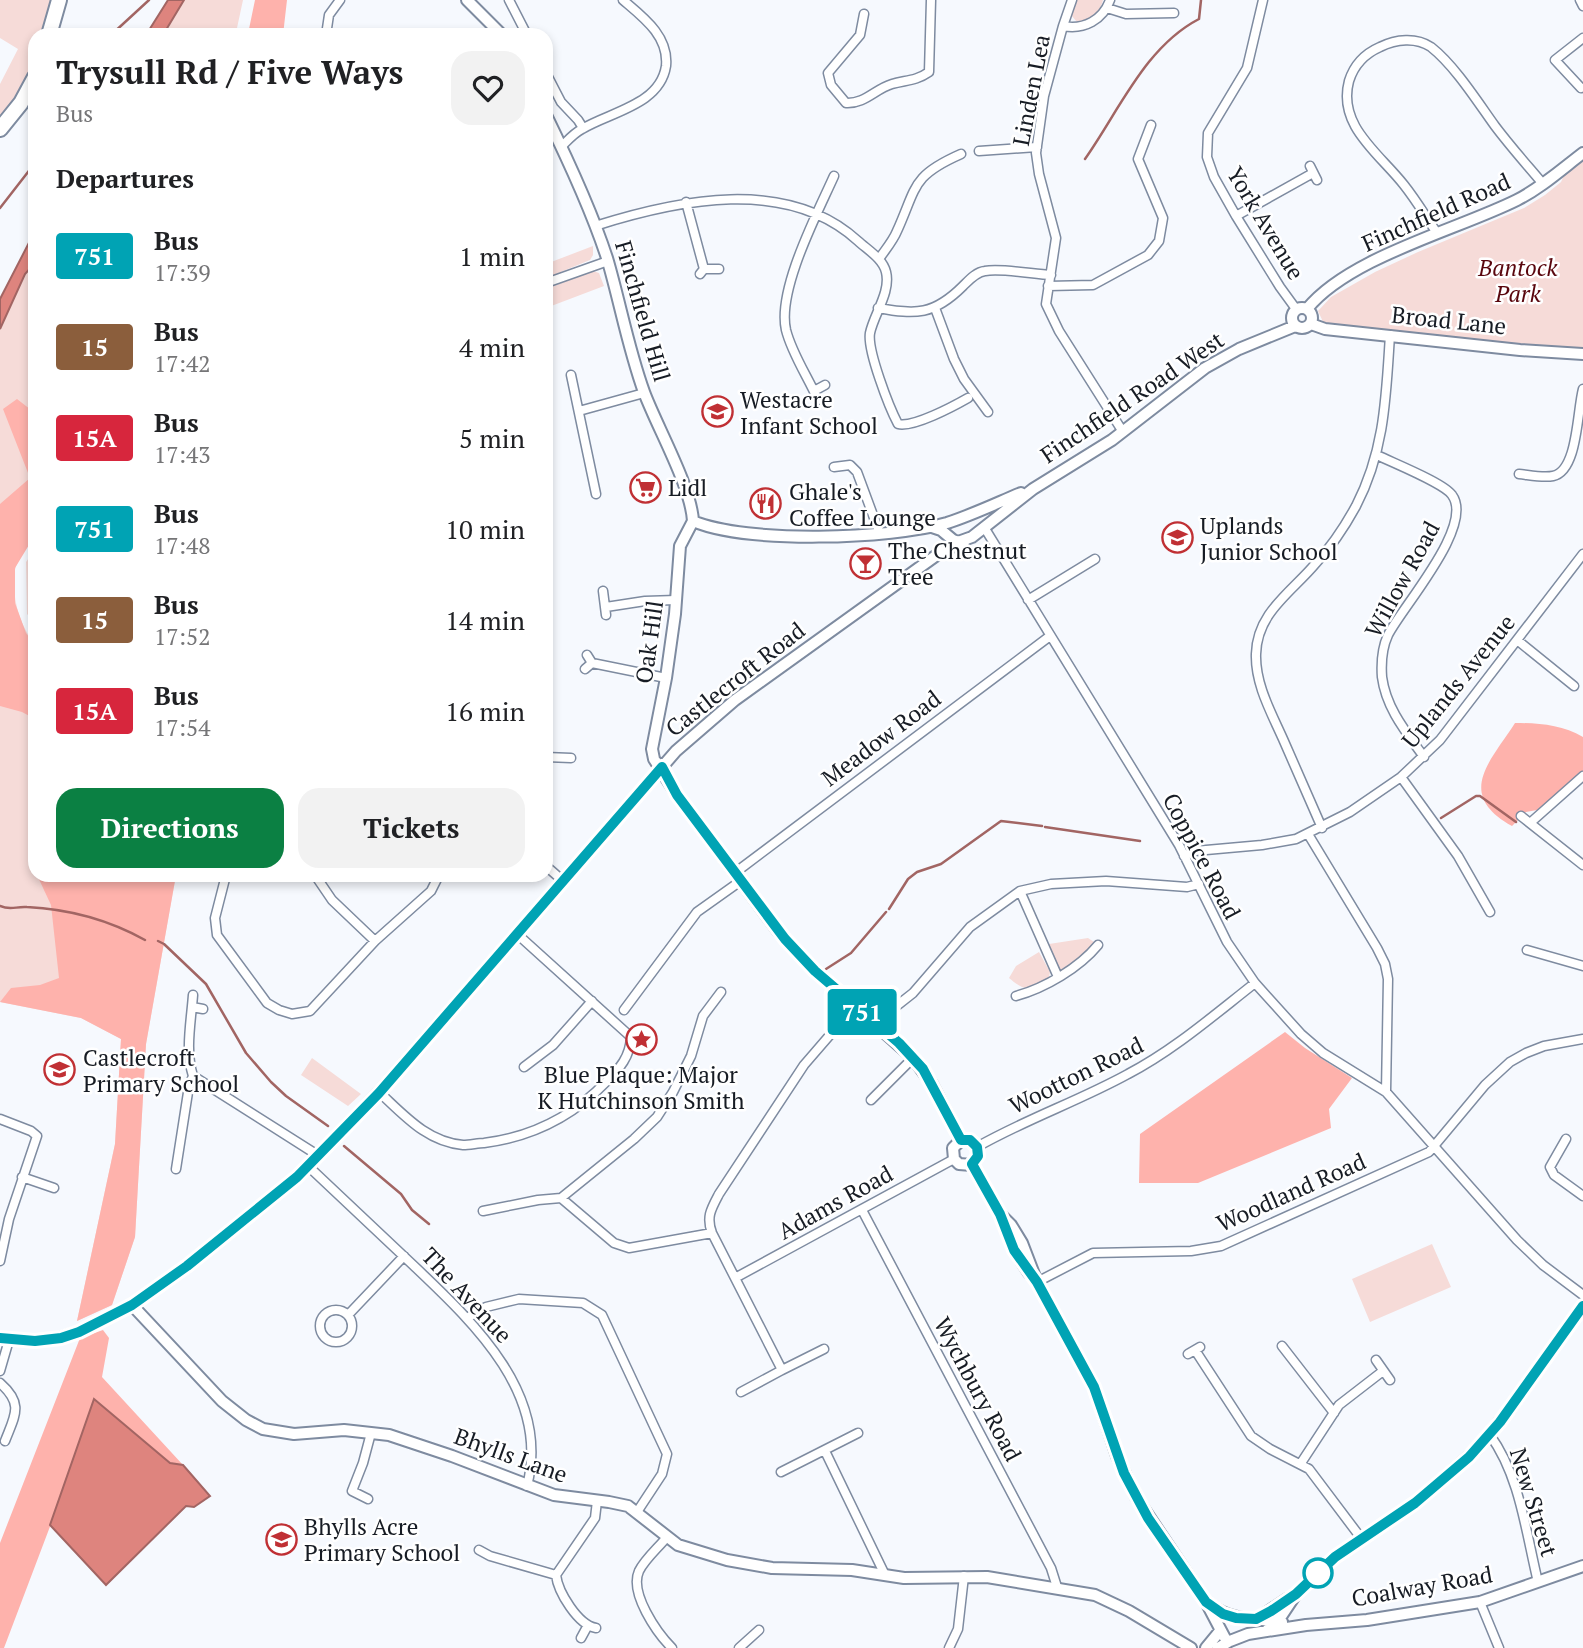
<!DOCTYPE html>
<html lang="en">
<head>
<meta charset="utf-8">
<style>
	body { margin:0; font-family:"PT Serif",serif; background:#f2f2f2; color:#202124; height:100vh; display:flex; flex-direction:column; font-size:26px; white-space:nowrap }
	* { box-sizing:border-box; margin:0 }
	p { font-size:23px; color:#757577 }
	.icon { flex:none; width:38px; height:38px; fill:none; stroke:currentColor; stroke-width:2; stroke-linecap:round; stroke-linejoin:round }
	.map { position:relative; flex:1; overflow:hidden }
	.sheet { position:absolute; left:28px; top:28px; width:525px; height:854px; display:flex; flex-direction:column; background:#fff; border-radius:21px; box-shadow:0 4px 10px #0003 }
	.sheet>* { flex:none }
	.badge { padding:0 14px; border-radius:5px; font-size:24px; line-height:46px }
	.map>.badge { position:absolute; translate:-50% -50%; box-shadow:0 0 0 4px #fff }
	h2 { padding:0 28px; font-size:26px; line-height:63px }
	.round { display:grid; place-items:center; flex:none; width:74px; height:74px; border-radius:21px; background:#f2f2f2 }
	.summary { display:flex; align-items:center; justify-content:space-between; height:119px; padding:0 28px }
	h1 { font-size:33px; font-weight:800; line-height:52px }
	.action { display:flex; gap:14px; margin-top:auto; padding:14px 28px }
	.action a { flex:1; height:80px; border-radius:21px; background:#0b8043; color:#fff; font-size:28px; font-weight:800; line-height:80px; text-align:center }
	.action a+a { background:#f2f2f2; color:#202124 }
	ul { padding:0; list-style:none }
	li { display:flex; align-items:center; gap:21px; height:91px; padding:0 28px }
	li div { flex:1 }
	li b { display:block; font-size:26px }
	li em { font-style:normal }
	li .badge { min-width:77px; font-weight:700; text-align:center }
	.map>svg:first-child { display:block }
	.green { fill:#f6dbd8 }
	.forest { fill:#feb2ac }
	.water { fill:#de847e; stroke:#a26563; stroke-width:2 }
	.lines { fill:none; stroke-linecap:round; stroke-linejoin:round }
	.stream { stroke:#a26563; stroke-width:2.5 }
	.street-casing { stroke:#7e8ba0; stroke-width:11 }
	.secondary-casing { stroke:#7e8ba0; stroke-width:14 }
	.highway-casing { stroke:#7e8ba0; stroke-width:18 }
	.street { stroke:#fff; stroke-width:8 }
	.secondary { stroke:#fff; stroke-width:10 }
	.highway { stroke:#fff; stroke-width:14 }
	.line-casing { stroke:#fff; stroke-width:16 }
	.line { stroke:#00a3b4; stroke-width:10 }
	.stop-dot { fill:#fff; stroke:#00a3b4; stroke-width:3.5 }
	.labels { text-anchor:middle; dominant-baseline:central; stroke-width:5; stroke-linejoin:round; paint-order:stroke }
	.street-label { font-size:23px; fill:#171c24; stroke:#fff }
	.park-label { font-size:23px; font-style:italic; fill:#59060d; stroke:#fff }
	.poi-label { font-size:23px; fill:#171c24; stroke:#fff; text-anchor:start }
</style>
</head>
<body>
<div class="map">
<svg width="1583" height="1648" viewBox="0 0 1583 1648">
	<rect width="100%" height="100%" fill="#f6f9fe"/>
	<!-- green -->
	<path class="green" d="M0,0h56l-10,35h-11v35l-35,56v-42l18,-35 -18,-11z
		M184,0h59l-6,28 -7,7h-67z
		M1074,0h29c-3,13 -12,20 -26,22l-6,-7z
		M1583,158v193l-43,-3 -216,-24 -6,-13 13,-14 44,-25 43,-20 106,-44 21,-13 16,-13 5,-11z
		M593,246v9l-3,5 -44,18v-14z
		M35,263v272c-6,10 -18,24 -20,35 -4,26 4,54 20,75v230h141l-30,169 -11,193 -23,68 -35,16 38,-177 6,-105 -40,-21 -81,-16v-673l25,-55z
		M593,271l6,2 5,13 -58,22v-19z
		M35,549v74l-8,-9 -1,-52z
		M1088,938l6,4 -7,10 -25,18 -5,-2 -8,-24z
		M1039,952l11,20 -1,5c-20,12 -21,17 -40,1l7,-12z
		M312,1058l49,36 -13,12 -47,-31z
		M1432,1244l19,43 -81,35 -18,-43z"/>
	<!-- forest -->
	<path class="forest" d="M255,0h32l-4,35h-24l-10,-6z
		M17,399l18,14v122l-20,33v35l11,30 9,12v74l-13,-7 -22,-6v-202l30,-26 -27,-69z
		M1515,723c24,0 47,2 68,14v34l-46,39 -11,2 -14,14c-57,-32 -22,-64 3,-103z
		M37,875h139l-30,169 -11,193 -23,68 -35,16 38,-177 6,-105 -40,-21 -81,-16 11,-14 29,-3 19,-7 -8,-73z
		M1285,1032l20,16 47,30 -23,31 2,19 -133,55h-59l1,-49z
		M103,1330l6,8 -7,39 81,88 -13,-1 -76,-65 -26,80 -64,169h-4v-105l80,-205z"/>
	<!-- water -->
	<path class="water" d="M168,0h16l-21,35h-17z
		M35,231v32l-10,11 -25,55v-30z
		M94,1399l76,64 13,2 27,31 -16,11 -8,-1 -80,79 -56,-60z"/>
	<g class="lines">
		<!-- stream -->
		<path class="stream" d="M111,35l38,-35
			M1085,159c34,-48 60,-112 114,-140l2,-19
			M0,208l35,-45
			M1441,818l35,-22h4l36,26
			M1045,827l95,14
			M0,906c11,5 16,0 27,1 41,2 82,13 118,33
			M889,909l19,-30 9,-7 24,-8 60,-43 41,5
			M158,941l6,3 42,40 40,69 25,29 15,14 42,30
			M826,969l25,-16 35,-41
			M344,1146l57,48 11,16 17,14"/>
		<defs>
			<path id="street" d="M509,0l18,35
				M1110,0c-7,20 -26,30 -47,26l-19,70 -8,57 3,21 17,64 -10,66 13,27 64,101
				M1263,0l-16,68 -39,65 -1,24 7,20 22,39 44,71 16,22
				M1580,0l3,6
				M1107,8l19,6 48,-1
				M864,14l-4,21 -32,38 3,12 15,18c19,1 29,-14 46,-19 14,-4 24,-3 37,-12l2,-72
				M1063,26l9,-26
				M326,35l3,-20 11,-15
				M546,73l15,29 17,18 5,8
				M1581,88l-26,-28 28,-22
				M561,147c7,-7 13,-14 21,-18 28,-17 78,-24 84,-63 3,-30 -23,-49 -43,-66
				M979,151l58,-4
				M1310,166l7,14
				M686,202l18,67
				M1236,216l77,-43
				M595,226c82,-26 192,-50 263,15 10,9 25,18 28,31 5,20 -12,42 -16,61 -3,17 19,74 28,91 15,4 56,-18 70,-26
				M1437,233c-11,-16 -21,-33 -33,-48 -24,-31 -67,-59 -55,-104 5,-16 15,-27 31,-34 16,-8 36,-10 51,0 24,19 46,54 64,79 15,20 32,39 48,58
				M879,259c6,-9 14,-18 18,-28 20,-44 14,-55 64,-77
				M700,274l4,-5h15
				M546,283l62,-22
				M1048,286l45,-1 55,-30 11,-14 4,-23 -25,-59 13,-34
				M878,308c38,7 56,7 85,-22 6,-6 13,-14 22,-15 16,-3 48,3 66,4
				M935,308l19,51 10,20 24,33
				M571,375l25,119
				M814,391l11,-6
				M818,400c-10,-23 -26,-46 -32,-70 -9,-40 31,-116 48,-154
				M579,411l65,-18
				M1377,455c16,8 67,28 75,40 23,31 -50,112 -64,140 -6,13 -7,28 -6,42 4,31 24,55 42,80
				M834,467l16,-2 7,7 23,62
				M1519,474c10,1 24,4 34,2 25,-5 24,-65 30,-87
				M984,527l195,318 48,97 28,41 46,51 22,19 63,39 131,148 26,25 40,30
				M603,591l3,24
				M1028,600l67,-41
				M606,607l39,-6 31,-1
				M1517,640l57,46
				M592,663l74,15
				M585,669l7,-6 -5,-8
				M546,757l25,1
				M1401,777l57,79 32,56
				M1521,816l62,49
				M1530,823l53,-47
				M1322,828c-13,-30 -26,-59 -39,-89 -12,-27 -28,-55 -27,-85 1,-42 36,-62 60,-91 16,-17 29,-37 40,-57 29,-56 30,-110 34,-171
				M1308,834l69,114 8,16 3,15 -2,113
				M1184,856l11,-5 67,-6 34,-6 54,-27 51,-35 39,-37 143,-186
				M546,866l16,14
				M736,872l314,-236
				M226,875l-11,43 2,17 50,68 12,7 13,4 18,-3 65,-70 56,-50 8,-16
				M315,875l17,25 43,41
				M1020,891l38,86
				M1527,950l56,16
				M193,995c-2,27 -8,56 0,81l126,80
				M1016,996c29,-8 63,-28 82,-51
				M192,1007l11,2
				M624,1010l73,-98 45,-32
				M875,1023l38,-30 57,-66 50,-36 31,-7 55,-3 81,6 12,-3
				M524,1067l29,-22 39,-44
				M379,1092c25,23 48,50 84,53 7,0 15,-2 21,-2 48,-6 89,-27 122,-61 14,-14 24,-25 25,-45l-115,-104
				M871,1100l42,-42
				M0,1119l31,12 6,5 -28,83 -9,42
				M1566,1139l-16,28 4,8 29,21
				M977,1147c49,-28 102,-46 151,-73 46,-24 86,-59 127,-91
				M308,1166c35,33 70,66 105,99 60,57 138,129 114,221
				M176,1169l13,-83 4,-10
				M22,1177l32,11
				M561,1198l53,45 15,5 83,-15
				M862,1210l189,358 6,19
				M483,1211l55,-11 23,-2 73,-59 23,-22 16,-25 18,-36 12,-40 18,-24
				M735,1278l219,-119
				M1037,1282l56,-29 98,-2 30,-5 208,-94 56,-67 25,-23 16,-9 18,-7 39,-7
				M320 1326a16 16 0 1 1 32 0a16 16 0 1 1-32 0Z
				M348,1315l56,-59
				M467,1318l19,-11 33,-8 64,4 19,12 65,139 -5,20 -25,38
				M1282,1346l52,67
				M1195,1350l56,86 19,13 39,20 52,69
				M1188,1354l12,-7
				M1376,1360l14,20
				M782,1370l42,-21
				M0,1371l9,-31
				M0,1383c24,21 15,32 5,58
				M741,1392l41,-22 -70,-137c-6,-16 -1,-24 7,-39l85,-129 51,-59
				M1490,1435c30,41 36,98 48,147
				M825,1451l60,124
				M1301,1463l38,-58 44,-34
				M781,1472l77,-39
				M368,1499l-16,-8 11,-28 8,-30
				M667,1537c-9,11 -22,22 -28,34 -10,22 18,62 33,77
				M479,1550l11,6 66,19
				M1480,1602l19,46
				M596,1628c-18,-3 -38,-36 -40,-53l39,-57 2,-17
				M581,1638l6,-11
				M739,1648l20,-18
				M949,1648l9,-19 6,-53"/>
			<path id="secondary" d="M467,0l35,35
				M546,115c23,47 45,94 61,143 13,44 21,90 37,134 13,35 47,94 49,129
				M1292 318a10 10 0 1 1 20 0a10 10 0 1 1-20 0Z
				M1307,309c42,-52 150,-79 210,-109 24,-12 45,-31 66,-47
				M1311,324l14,5 195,21 63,4
				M693,521l-13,25 -5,68 -9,64 -14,71 2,10 23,36 101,136 37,40 98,87 19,26 29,56
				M693,521c54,23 197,18 254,2 25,-8 50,-20 74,-30
				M929,526l12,4 12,10 5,2 14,-5 61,-48 79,-49 93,-72 34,-19 56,-23
				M961,1140l-8,8 1,11 5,5 13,1
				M961,1140h9l7,7 1,9 -6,9
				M972,1165l28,49 14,36 15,23
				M1000,1214l11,11 11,18 15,39 57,105 23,69 19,41 70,105 20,38 4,1 18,-7 58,-9 61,-5 113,-18 103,-36
				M132,1305l90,96 24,19 17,9 31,5 50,-4 45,5 63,21 102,39 55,7 19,4 50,39 49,15 45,8 80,2 52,8 83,-1 108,18 34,16 62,37
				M0,1338l35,3 25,-3 19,-6 53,-27 55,-39 110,-89 82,-85 297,-341 59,-51 206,-148 24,-11
				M1211,1605c22,17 45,13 71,17
				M1257,1619l30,-20
				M1266,1631l12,-10 18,-27 39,-37 80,-54 61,-53 34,-41 73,-103
				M1206,1648l14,-17
				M1218,1648l12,-7"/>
			<path id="highway" d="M49,35l10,-35
				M0,129l21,-26 14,-26"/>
		</defs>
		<!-- street casing -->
		<use href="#street" class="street-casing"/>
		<!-- secondary casing -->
		<use href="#secondary" class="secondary-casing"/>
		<!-- highway casing -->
		<use href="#highway" class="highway-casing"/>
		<!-- street -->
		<use href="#street" class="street"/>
		<!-- secondary -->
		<use href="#secondary" class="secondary"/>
		<!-- highway -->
		<use href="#highway" class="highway"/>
	</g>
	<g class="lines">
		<defs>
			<path id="line" d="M0,1338l35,3 26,-3 18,-6 53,-27 55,-39 110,-89 82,-84 283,-326 15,28 108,144 30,32 84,72 24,26 38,71h9l7,7 1,9 -6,8 28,50 14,36 23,32 57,105 30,86 24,45 58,84 17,12 13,4 20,1 15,-8 25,-17 39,-37 80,-54 54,-46 31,-35 83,-116"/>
		</defs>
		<!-- line casing -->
		<use href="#line" class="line-casing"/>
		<!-- line -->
		<use href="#line" class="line"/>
	</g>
	<!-- icons -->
	<defs>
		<symbol id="school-ring" viewBox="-11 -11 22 22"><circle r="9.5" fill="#fff" stroke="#c03034" stroke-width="1.5"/><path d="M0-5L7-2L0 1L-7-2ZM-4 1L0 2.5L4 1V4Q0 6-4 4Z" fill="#c03034"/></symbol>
		<symbol id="supermarket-ring" viewBox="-11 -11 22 22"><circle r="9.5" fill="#fff" stroke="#c03034" stroke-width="1.5"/><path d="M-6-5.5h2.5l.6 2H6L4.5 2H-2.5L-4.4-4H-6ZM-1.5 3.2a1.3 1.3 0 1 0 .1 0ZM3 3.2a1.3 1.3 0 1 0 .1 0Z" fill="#c03034"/></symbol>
		<symbol id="restaurant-ring" viewBox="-11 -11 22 22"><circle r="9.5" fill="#fff" stroke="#c03034" stroke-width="1.5"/><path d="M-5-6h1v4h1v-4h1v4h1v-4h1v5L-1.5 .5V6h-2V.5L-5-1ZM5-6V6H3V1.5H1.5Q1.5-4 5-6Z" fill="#c03034"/></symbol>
		<symbol id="bar-ring" viewBox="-11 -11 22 22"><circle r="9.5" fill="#fff" stroke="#c03034" stroke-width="1.5"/><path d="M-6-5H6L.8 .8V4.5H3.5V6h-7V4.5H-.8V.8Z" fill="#c03034"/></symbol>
		<symbol id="sight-ring" viewBox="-11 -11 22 22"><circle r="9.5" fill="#fff" stroke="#c03034" stroke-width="1.5"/><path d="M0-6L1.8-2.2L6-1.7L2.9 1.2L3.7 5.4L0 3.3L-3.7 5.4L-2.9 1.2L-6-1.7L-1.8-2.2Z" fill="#c03034"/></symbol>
	</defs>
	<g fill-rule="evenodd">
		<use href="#school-ring" x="700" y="394" width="35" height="35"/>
		<use href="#supermarket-ring" x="628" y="470" width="35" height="35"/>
		<use href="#restaurant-ring" x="748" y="486" width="35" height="35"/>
		<use href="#school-ring" x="1160" y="520" width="35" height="35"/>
		<use href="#bar-ring" x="848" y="546" width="35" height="35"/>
		<use href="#sight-ring" x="624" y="1022" width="35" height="35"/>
		<use href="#school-ring" x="42" y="1052" width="35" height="35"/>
		<use href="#school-ring" x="264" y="1522" width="35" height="35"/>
	</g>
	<!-- markers -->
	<circle class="stop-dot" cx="1318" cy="1573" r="14"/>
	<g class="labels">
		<!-- street labels -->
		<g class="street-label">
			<text transform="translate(1031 90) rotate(-79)">Linden Lea</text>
			<text transform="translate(1436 212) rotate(-24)">Finchfield Road</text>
			<text transform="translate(1266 223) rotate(59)">York Avenue</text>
			<text transform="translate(643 311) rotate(74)">Finchfield Hill</text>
			<text transform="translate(1449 320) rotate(6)">Broad Lane</text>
			<text transform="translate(1132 397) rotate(-34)">Finchfield Road West</text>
			<text transform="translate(1402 579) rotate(-61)">Willow Road</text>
			<text transform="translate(649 642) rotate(-82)">Oak Hill</text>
			<text transform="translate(735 679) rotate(-38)">Castlecroft Road</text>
			<text transform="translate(1458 681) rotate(-51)">Uplands Avenue</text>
			<text transform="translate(881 738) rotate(-37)">Meadow Road</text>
			<text transform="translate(1202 856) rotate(62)">Coppice Road</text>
			<text transform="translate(1076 1075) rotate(-26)">Wootton Road</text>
			<text transform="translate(1291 1192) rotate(-24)">Woodland Road</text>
			<text transform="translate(835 1202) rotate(-29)">Adams Road</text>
			<text transform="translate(467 1295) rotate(47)">The Avenue</text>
			<text transform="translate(978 1389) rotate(62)">Wychbury Road</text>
			<text transform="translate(511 1455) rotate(20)">Bhylls Lane</text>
			<text transform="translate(1534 1502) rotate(73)">New Street</text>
			<text transform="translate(1422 1586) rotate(-10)">Coalway Road</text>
		</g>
		<!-- park labels -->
		<g class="park-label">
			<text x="1518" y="267">Bantock<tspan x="1518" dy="26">Park</tspan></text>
		</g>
		<!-- poi labels -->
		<g class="poi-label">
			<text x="740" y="399">Westacre<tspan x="740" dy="26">Infant School</tspan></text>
			<text x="668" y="487">Lidl</text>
			<text x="789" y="491">Ghale's<tspan x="789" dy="26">Coffee Lounge</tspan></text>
			<text x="1200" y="525">Uplands<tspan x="1200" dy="26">Junior School</tspan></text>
			<text x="888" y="550">The Chestnut<tspan x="888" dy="26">Tree</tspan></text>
			<text x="83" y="1057">Castlecroft<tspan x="83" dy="26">Primary School</tspan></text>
			<text x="641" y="1074" text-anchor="middle">Blue Plaque: Major<tspan x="641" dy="26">K Hutchinson Smith</tspan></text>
			<text x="304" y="1526">Bhylls Acre<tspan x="304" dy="26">Primary School</tspan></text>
		</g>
	</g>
</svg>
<b class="badge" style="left:862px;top:1012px;background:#00a3b4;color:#fff">751</b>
<section class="sheet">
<div class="summary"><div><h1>Trysull Rd / Five Ways</h1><p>Bus</p></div><a class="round"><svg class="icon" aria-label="heart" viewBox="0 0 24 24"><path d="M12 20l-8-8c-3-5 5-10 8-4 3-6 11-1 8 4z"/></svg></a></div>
<h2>Departures</h2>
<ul>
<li><span class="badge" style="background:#00a3b4;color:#fff">751</span><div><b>Bus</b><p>17:39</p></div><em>1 min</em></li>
<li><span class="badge" style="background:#8b5e3c;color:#fff">15</span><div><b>Bus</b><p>17:42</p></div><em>4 min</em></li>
<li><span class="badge" style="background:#d7263d;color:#fff">15A</span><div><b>Bus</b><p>17:43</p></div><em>5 min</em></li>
<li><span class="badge" style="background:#00a3b4;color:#fff">751</span><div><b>Bus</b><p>17:48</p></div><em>10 min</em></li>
<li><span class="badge" style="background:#8b5e3c;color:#fff">15</span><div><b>Bus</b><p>17:52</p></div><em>14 min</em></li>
<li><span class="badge" style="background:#d7263d;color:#fff">15A</span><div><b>Bus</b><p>17:54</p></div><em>16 min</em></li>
</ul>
<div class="action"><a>Directions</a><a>Tickets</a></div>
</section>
</div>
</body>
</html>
